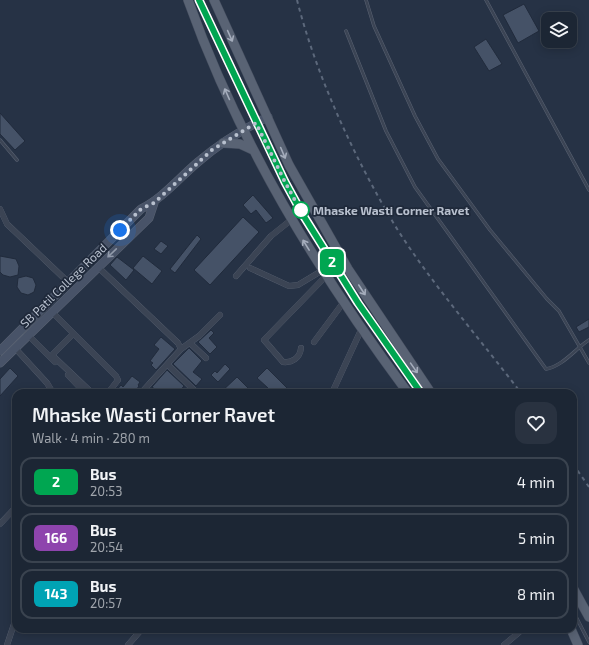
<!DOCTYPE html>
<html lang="en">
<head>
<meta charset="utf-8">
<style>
	body { margin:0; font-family:"Exo 2",sans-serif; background:#293240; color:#f1f3f6; height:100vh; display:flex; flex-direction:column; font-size:15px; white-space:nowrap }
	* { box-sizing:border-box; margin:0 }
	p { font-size:13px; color:#a0a5ac }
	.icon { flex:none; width:22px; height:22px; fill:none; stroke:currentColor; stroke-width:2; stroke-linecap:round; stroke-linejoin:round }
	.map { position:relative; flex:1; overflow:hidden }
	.details { position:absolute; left:12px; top:389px; width:565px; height:244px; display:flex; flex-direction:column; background:#1c2634; border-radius:12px; box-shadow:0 2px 10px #0003,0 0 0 1px #3a434f }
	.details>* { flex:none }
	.badge { padding:0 8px; border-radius:6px; font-size:14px; line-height:26px }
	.controls { position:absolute; left:541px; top:12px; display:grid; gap:8px }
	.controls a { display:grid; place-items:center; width:36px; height:36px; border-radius:8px; background:#1c2634; box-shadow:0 2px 10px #0003,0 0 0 1px #3a434f; font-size:20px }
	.you { position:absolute; width:20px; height:20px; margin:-10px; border:3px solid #fff; border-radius:50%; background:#1a73e8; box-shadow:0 0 0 6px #1a73e833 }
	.map>.badge { position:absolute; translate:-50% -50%; box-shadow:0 0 0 2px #fff }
	.round { display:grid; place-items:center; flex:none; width:42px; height:42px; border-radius:12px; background:#293240 }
	.overview { display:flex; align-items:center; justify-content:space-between; height:68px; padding:0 20px }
	h1 { font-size:19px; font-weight:600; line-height:30px }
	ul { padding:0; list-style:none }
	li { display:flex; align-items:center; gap:12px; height:50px; margin:0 8px 6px; padding:0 12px; border:2px solid #3a434f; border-radius:12px }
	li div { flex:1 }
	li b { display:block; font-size:15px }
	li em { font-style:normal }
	li .badge { min-width:44px; font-weight:700; text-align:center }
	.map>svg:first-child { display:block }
	.building { fill:#455267; stroke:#212b3c }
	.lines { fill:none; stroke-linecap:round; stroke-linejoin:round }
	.lane-casing { stroke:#596272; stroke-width:3.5 }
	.street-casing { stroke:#596272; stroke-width:6 }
	.secondary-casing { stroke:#596272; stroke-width:9 }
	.primary-casing { stroke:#444d5e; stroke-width:10 }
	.lane { stroke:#3b4454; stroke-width:2.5 }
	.street { stroke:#3b4454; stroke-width:5.5 }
	.secondary { stroke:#485368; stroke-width:8 }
	.primary { stroke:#596374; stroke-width:9 }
	.rail { stroke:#5c687b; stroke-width:2; stroke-dasharray:4 4; stroke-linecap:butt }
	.oneway { stroke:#a5adbc }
	.oneway2 { stroke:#919aaa }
	.line-casing { stroke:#fff; stroke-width:9 }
	.line { stroke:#00a651; stroke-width:6 }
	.walk { stroke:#b8c0ce; stroke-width:4; stroke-dasharray:0 7.2 }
	.stop-dot { fill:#fff; stroke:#00a651; stroke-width:2 }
	.labels { text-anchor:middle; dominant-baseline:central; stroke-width:3.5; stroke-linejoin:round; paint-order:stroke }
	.stop-label { font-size:12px; font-weight:bold; fill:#b8c0ce; stroke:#1f293a; text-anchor:start }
	.street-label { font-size:12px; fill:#b8c0ce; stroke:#1f293a }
</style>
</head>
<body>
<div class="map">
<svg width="589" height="645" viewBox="0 0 589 645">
	<rect width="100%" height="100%" fill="#263245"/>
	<!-- building -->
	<path class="building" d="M524,4l15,27 -21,12 -15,-28z
		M486,39l16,25 -13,7 -15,-24z
		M0,113l25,28 -10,9 -15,-16z
		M253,195l20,23 -7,5 -10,-13 -5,4 -8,-9z
		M243,217l16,15 -49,53 -16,-15z
		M197,235l4,4 -26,34 -5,-4z
		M161,241l7,5 -7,8 -7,-5z
		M0,256l16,3 3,7 -1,9 -8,2 -7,-2 -3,-3z
		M143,256l19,15 -10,13 -19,-16z
		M117,257l17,13 -8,10 -16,-15z
		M26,276l7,2 3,7 -2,7 -6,3 -7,-2 -4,-6 1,-9z
		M589,319v8l-10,5 -3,-5z
		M211,330l3,3 -5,5 8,9 -7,7 -12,-12z
		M161,337l14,12 -19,21 -5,-5 2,-2 -3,-2 9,-12 -5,-4z
		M189,348l13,13 -9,11 9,7 -6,7 -23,-22z
		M225,364l5,5 -12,13 -7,-7 4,-4 2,2z
		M10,368l8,8 -18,20v-17z
		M267,368l25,25h-29l5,-5 -11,-10z
		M167,370l17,16 -6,7h-6l-5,-4 -4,4h-3l-8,-6z
		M132,376l8,6 -2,3 1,1 -5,7h-20l7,-8 2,2z
		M237,377l11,11 -6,5h-22z"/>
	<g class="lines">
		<defs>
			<path id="lane" d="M199,0l86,182 18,33 55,88 63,90
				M366,0l8,26 41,90 23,43 52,71 57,69 12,12 30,52
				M486,0l103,190
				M346,31l40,100 29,56 131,182c17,-3 29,-20 43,-29
				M0,140l17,20
				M573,611l16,31"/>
			<path id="street" d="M0,209l7,15 61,58
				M98,267l80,76 3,6 -40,44
				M250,268l39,18 9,-1 25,-15
				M236,276l35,-40 20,-16
				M52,312l64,64 2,4 -10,13
				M73,334l-20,20 1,3 38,36
				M28,335l27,27
				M314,342l29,-39
				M190,343l16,15
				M15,348l32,35 6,10
				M301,348c-1,10 -9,15 -18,14l-19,-22 62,-64
				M181,349l18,-13 21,-21
				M168,365l29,28
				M68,375l17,18
				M332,393l29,-63
				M0,524l16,-17
				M7,645l9,-27
				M128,645l14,-16
				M504,645l19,-16"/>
			<path id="secondary" d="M0,351l141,-142c22,-11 38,-31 57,-47 21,-18 45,-33 70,-45
				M0,363l149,-145 5,-15"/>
			<path id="primary" d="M188,0c51,143 130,272 220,393
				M214,0l75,165 59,104 83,124
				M223,143l17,1 13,6
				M573,588l16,29
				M571,629l7,16"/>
		</defs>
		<!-- lane casing -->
		<use href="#lane" class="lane-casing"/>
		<!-- street casing -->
		<use href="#street" class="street-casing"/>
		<!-- secondary casing -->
		<use href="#secondary" class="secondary-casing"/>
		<!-- primary casing -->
		<use href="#primary" class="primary-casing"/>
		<!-- lane -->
		<use href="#lane" class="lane"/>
		<!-- street -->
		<use href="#street" class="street"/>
		<!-- secondary -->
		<use href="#secondary" class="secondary"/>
		<!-- primary -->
		<use href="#primary" class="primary"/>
		<!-- rail -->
		<path class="rail" d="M297,0c19,75 57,157 97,224 36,58 86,115 127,169
			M573,464l16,23"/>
	</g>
	<!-- one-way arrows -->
	<defs><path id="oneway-shaft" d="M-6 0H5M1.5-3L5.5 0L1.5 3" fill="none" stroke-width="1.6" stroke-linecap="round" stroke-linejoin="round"/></defs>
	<g class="oneway">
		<use href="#oneway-shaft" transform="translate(230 36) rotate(66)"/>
		<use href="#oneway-shaft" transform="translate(227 94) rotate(-114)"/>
		<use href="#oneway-shaft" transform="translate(283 153) rotate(67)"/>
		<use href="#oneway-shaft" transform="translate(306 245) rotate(-122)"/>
		<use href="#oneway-shaft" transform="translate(362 290) rotate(57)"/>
		<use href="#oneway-shaft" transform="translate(414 368) rotate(55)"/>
	</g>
	<use class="oneway2" href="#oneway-shaft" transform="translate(112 253) rotate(136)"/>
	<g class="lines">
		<defs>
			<path id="line" d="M199,0l86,182 18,33 55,88 63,90"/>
		</defs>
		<!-- line casing -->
		<use href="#line" class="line-casing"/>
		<!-- line -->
		<use href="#line" class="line"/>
		<!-- walk -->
		<path class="walk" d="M120,230l21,-21 13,-6 58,-53 44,-27 29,59 18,33 -2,-5"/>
	</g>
	<!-- markers -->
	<circle class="stop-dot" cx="301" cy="210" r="8"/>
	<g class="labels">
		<!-- stop labels -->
		<g class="stop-label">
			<text x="313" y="210">Mhaske Wasti Corner Ravet</text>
		</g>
		<!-- street labels -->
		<g class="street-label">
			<text transform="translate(63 285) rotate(-44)">SB Patil College Road</text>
		</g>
	</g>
</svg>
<div class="controls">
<a><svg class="icon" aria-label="layers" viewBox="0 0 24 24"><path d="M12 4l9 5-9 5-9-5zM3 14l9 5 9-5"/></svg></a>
</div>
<div class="you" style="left:120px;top:230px"></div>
<b class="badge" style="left:332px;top:262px;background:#00a651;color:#fff">2</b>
<section class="details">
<div class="overview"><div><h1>Mhaske Wasti Corner Ravet</h1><p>Walk · 4 min · 280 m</p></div><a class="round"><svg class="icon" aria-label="heart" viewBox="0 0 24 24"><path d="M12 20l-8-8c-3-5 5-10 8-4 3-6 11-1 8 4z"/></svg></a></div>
<ul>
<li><span class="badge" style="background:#00a651;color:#fff">2</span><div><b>Bus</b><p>20:53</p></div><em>4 min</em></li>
<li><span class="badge" style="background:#8e44ad;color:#fff">166</span><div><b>Bus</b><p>20:54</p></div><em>5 min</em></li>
<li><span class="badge" style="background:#00a3b4;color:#fff">143</span><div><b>Bus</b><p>20:57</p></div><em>8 min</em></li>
</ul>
</section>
</div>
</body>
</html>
